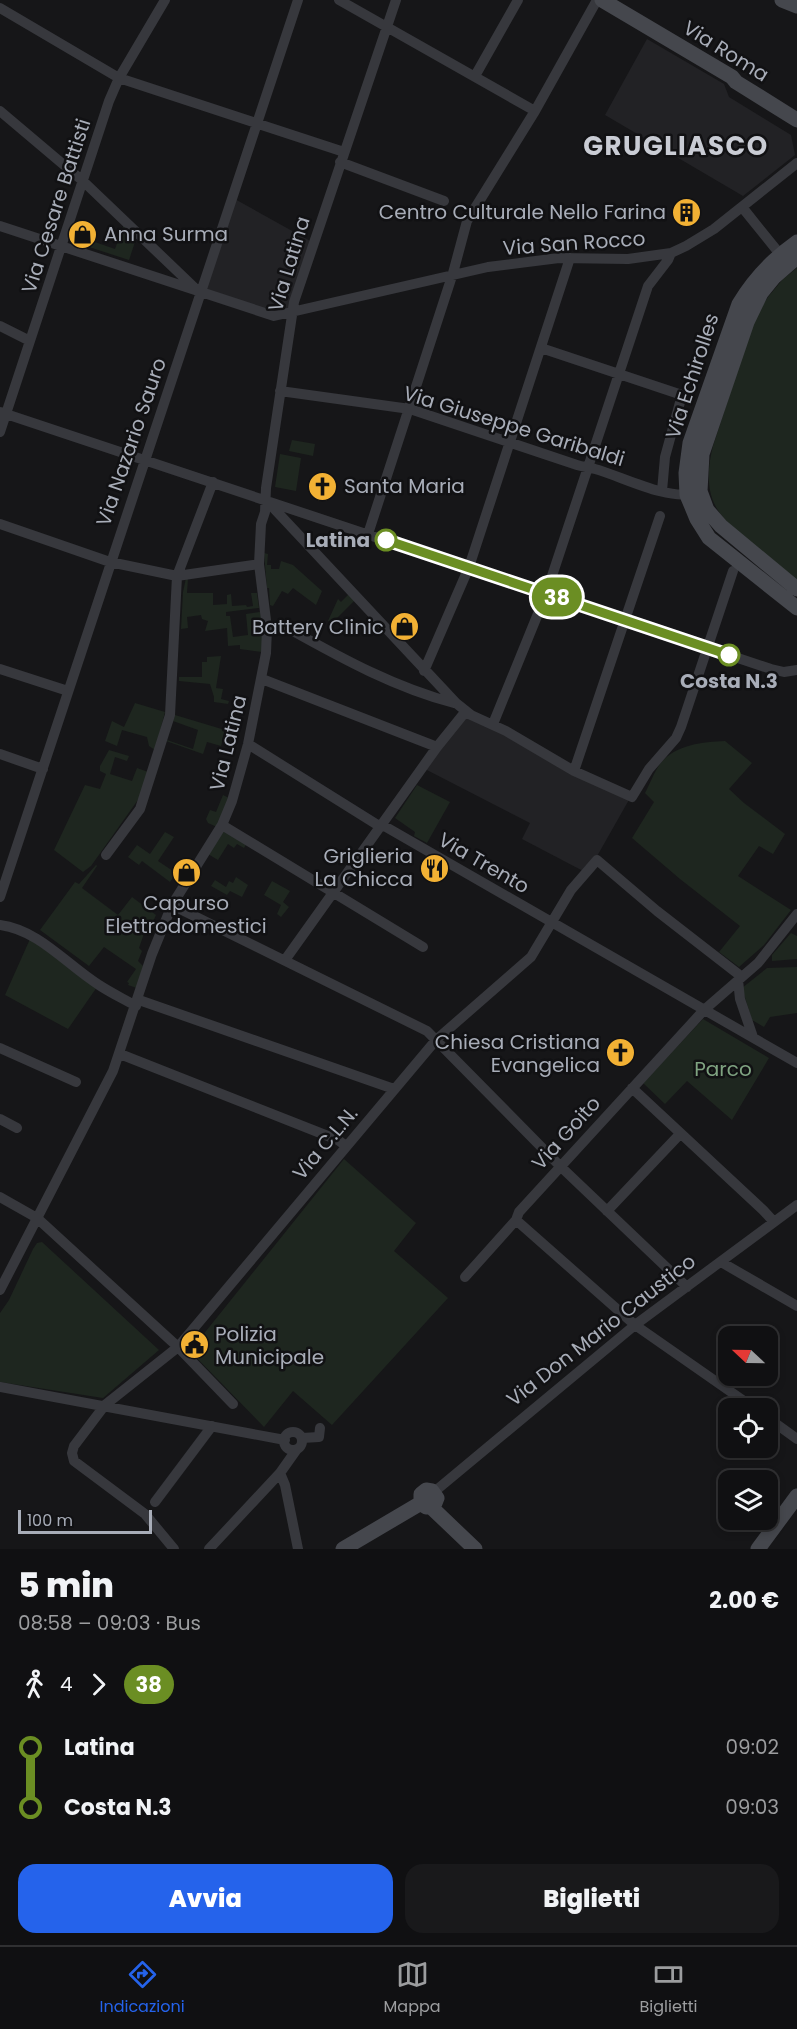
<!DOCTYPE html>
<html lang="it">
<head>
<meta charset="utf-8">
<style>
	body { margin:0; font-family:Poppins,sans-serif; background:#19191b; color:#f1f3f6; height:100vh; display:flex; flex-direction:column; font-size:22px; white-space:nowrap }
	* { box-sizing:border-box; margin:0 }
	p { font-size:20px; color:#9c9d9f }
	.icon { flex:none; width:33px; height:33px; fill:none; stroke:currentColor; stroke-width:2; stroke-linecap:round; stroke-linejoin:round }
	.map { position:relative; height:1549px; overflow:hidden }
	.panel { display:flex; flex-direction:column; background:#101012; flex:1 }
	.panel>* { flex:none }
	.badge { padding:0 12px; border-radius:20px; font-size:21px; line-height:39px }
	.needle { width:39px; rotate:292deg }
	.controls { position:absolute; left:718px; top:1326px; display:grid; gap:12px }
	.controls a { display:grid; place-items:center; width:60px; height:60px; border-radius:12px; background:#101012; box-shadow:0 3px 9px #0003,0 0 0 2px #303032; font-size:30px }
	.scale { position:absolute; left:18px; bottom:15px; width:134px; box-sizing:border-box; padding-left:6px; border:3px solid #a8adb8; border-top:0; font-size:16px; line-height:21px; white-space:nowrap; color:#a8adb8; -webkit-text-stroke:4px #111113; paint-order:stroke }
	.map>.badge { position:absolute; translate:-50% -50%; box-shadow:0 0 0 3px #fff }
	.legs { display:flex; align-items:center; gap:9px; height:66px; padding:0 18px; font-size:20px }
	.legs p { margin-inline-start:auto }
	.overview { display:flex; align-items:center; justify-content:space-between; height:102px; padding:0 18px }
	h1 { font-size:33px; font-weight:800; line-height:45px }
	.cta { display:flex; gap:12px; margin-top:auto; padding:12px 18px }
	.cta a { flex:1; height:69px; border-radius:18px; background:#2563eb; color:#fff; font-size:24px; font-weight:800; line-height:69px; text-align:center }
	.cta a+a { background:#19191b; color:#f1f3f6 }
	ul { padding:0 18px; list-style:none }
	li { display:flex; align-items:center; gap:21px; height:60px; font-size:22px }
	li i { display:grid; place-items:center; width:9px; height:100%; margin:0 8px; background:currentColor }
	li i::after { content:''; width:15px; height:15px; margin:-8px; border:4px solid; border-radius:50%; background:#101012 }
	li p { margin-inline-start:auto }
	li:first-child i { background:linear-gradient(#0000 50%,currentColor 0) }
	li:last-child i { background:linear-gradient(currentColor 50%,#0000 0) }
	.dock { display:flex; justify-content:space-around; align-items:center; height:84px; border-top:2px solid #303032; background:#101012; font-size:16px; color:#9c9d9f }
	.dock a { display:grid; justify-items:center; gap:3px }
	.dock .selected { color:#2563eb }
	.map>svg:first-child { display:block }
	.built { fill:#222225 }
	.green { fill:#1e261f }
	.lines { fill:none; stroke-linecap:round; stroke-linejoin:round }
	.street { stroke:#37383d; stroke-width:10 }
	.secondary { stroke:#45474d; stroke-width:15 }
	.line-1-casing { stroke:#fff; stroke-width:14 }
	.line-1 { stroke:#6b8e23; stroke-width:9 }
	.stop-1-dot { fill:#fff; stroke:#6b8e23; stroke-width:3 }
	.labels { text-anchor:middle; dominant-baseline:central; stroke-width:5; stroke-linejoin:round; paint-order:stroke }
	.street-label { font-size:20px; fill:#a8adb8; stroke:#111113 }
	.poi-label { font-size:20px; fill:#a8adb8; stroke:#111113; text-anchor:end }
	.stop-label { font-size:20px; font-weight:bold; fill:#a8adb8; stroke:#111113; text-anchor:end }
	.park-label { font-size:20px; fill:#7fa381; stroke:#111113 }
	.district-label { font-size:26px; font-weight:bold; letter-spacing:1.5px; fill:#c9ccd4; stroke:#111113 }
</style>
</head>
<body>
<div class="map">
<svg width="797" height="1549" viewBox="0 0 797 1549">
	<rect width="100%" height="100%" fill="#161618"/>
	<!-- built -->
	<path class="built" d="M647,39l77,45 5,13 62,38 4,20 -52,41 -138,-81z
		M233,198l79,44 -20,69 -13,4 -77,-23z
		M466,712l164,86 -34,60 -11,14 -63,-33 8,-16 -107,-55z"/>
	<!-- green -->
	<path class="green" d="M124,224l13,12 -8,24 -40,-13v-7l26,9z
		M797,268v313c-21,-17 -72,-54 -82,-76 -9,-18 -7,-40 -2,-59l42,-129 13,-20 15,-18z
		M292,440l23,4 -2,12 -24,-5z
		M280,454l21,4 -5,33 -21,-4z
		M264,553l4,1 -1,11h4v4h8l2,-8 12,4 29,26 -6,14 -23,-17 -5,6 -6,-3 -9,15 -3,-1 -1,-17h-2z
		M186,578h2l-1,15h26v12l14,-1v-9l4,-1 1,12 14,-1 1,2 6,-1 -2,-13h6l2,15 -33,4v4h4l3,21 15,-2 -2,-21 14,-2 3,14 -1,26 -22,-3v-4l-12,1 -1,-18 -22,3 3,-10 -6,-2 -1,-4 -14,2 1,11 -7,1 2,-37z
		M349,594l6,6 -23,23 -4,-2 10,-22 3,3z
		M221,656l-5,32 7,1 -2,10 8,2 -1,3 -14,-2v-5l-4,-13 -31,-3v-4h23v-15h5v-5z
		M135,703l30,9 -10,38 -6,-4 -2,-9 -25,-7 -5,16 -12,-5 7,-20 12,6z
		M175,715l50,15 -4,16 -14,-4 -4,12 -37,-13 1,-1 26,9 5,-19 -25,-9z
		M725,741l27,22 -23,26 15,14 41,31 -12,20 -14,-8 -21,30 53,34 -27,35 -25,22 -20,-15 21,-26 -60,-47 -48,-41 22,-36 -9,-9c5,-9 9,-21 15,-29 16,-20 43,-22 65,-23z
		M109,750l20,6 -2,5 -12,-4 -5,17 22,7 5,-13 11,4 -8,25 -49,69 -8,6 -29,-22 31,-65 15,4 6,-15 -6,-3v-5z
		M417,785l33,17 -23,41 -13,-7 1,-4 -20,-14z
		M223,795l6,3 -12,29 -9,-4 -2,-4 4,-9 6,2z
		M224,831l23,12 -3,5 -7,-4 -3,4 -6,-4 -10,16 -10,-6z
		M165,832l9,5 -16,24 18,12 -6,9 -28,-21 -3,4 -11,-8 9,-12 13,9z
		M96,865l1,1 -15,22 36,27 14,-18 24,18 -4,9 -5,1 -8,23 3,3 -4,10 5,5 -6,22 -9,-3 1,-2 -2,-1 9,-13 -32,-22 -15,19 -49,-36 35,-48 4,2z
		M236,877l12,8 -6,12 -12,-6 -3,4 -16,-9 4,-6 11,7 3,-6 4,2z
		M272,881l18,10 -7,11 6,5 -8,10 -4,-3 4,-9 -17,-10z
		M791,933l6,3v23l-25,2v-6z
		M30,939l67,48 -29,42 -63,-34z
		M797,967v46l-27,4 -6,10 -12,-7 -10,-32 25,-20z
		M703,1019l66,39 -37,62 -45,-39 -22,23 -22,-21z
		M344,1159l72,64 -22,28 54,47 -116,127 -39,-34 -29,36 -74,-76z
		M42,1242l117,108 -56,48 -103,-16v-69l9,-13 24,-51 4,-6z"/>
	<g class="lines">
		<!-- street -->
		<path class="street" d="M339,0l196,111
			M0,8l119,70 225,74
			M475,76l43,-76
			M0,111l84,71 114,109
			M340,162l104,39
			M742,207l41,51
			M0,226l274,90 214,-49 71,-9 69,1 43,-6 15,-7 28,-17 83,-66
			M0,326l30,15
			M541,348l141,47 -17,62 -3,34
			M280,391l130,18 167,56c6,2 12,2 18,4 26,7 73,32 99,24
			M0,412l771,257 13,3 13,-2
			M0,432l109,-331 10,-23 46,-78
			M266,500l190,203 15,12 35,16 68,40 58,26 17,-28 27,-31 5,-11 52,-156
			M0,524l110,38 67,14 82,-12
			M368,534l85,-261 14,-52 68,-110 62,-111
			M267,628l10,-1 14,3c52,29 105,58 163,73
			M0,669l68,22
			M424,671l45,-104 101,-309
			M262,679l175,68
			M493,724l53,-130 102,-308 20,-26 3,-7
			M248,744l128,80 10,3 411,236
			M0,754l43,15
			M574,771l86,-255
			M222,825l201,122
			M106,855l34,-46 30,-94 7,-139 36,-94
			M0,897l298,-897
			M172,905l255,126 133,135 127,121
			M0,925c39,5 67,40 99,60 12,8 25,14 37,21
			M285,960l152,-213 29,-36
			M738,980l2,19 13,38
			M139,1000l255,89
			M0,1048l76,34
			M120,1054l218,86 8,6
			M632,1088l131,122 11,12
			M0,1119l17,9
			M0,1197l37,21 141,129 55,57
			M607,1211l73,-77
			M516,1220l119,105 119,83
			M721,1262l76,44
			M465,1277l51,-57 3,-8 185,-202 54,-47 39,-49
			M0,1290l113,-219 39,-117 20,-49 50,-80 10,-24 16,-57 18,-91 1,-25 -8,-64 2,-40 4,-12 1,-24 28,-186 102,-302
			M0,1387l285,53
			M768,1418l29,21
			M284 1441a9 9 0 1 1 18 0a9 9 0 1 1-18 0Z
			M302,1438l17,-1 1,-9
			M280,1473l5,12 13,64
			M434,1492l201,-167 162,-120
			M155,1502l57,-76
			M174,1549l-29,-35 -71,-53 -2,-8 2,-7 31,-41 73,-58 258,-307 95,-83 40,-67 26,-30 60,51 85,66
			M209,1549l71,-76 17,-24"/>
		<!-- secondary -->
		<path class="secondary" d="M602,0l130,77 4,5 61,38
			M782,0l15,6
			M797,242c-24,17 -43,37 -58,62l-49,139 -4,30 1,22 10,24 12,19 88,70
			M797,257l-23,20 -13,16 -14,29 -45,132 -2,37 7,19 14,16 76,63
			M421,1503l5,4h5l44,42
			M421,1503v-9l5,-4 6,1 5,7 -2,5 -4,4
			M343,1549l78,-46
			M758,1549l39,-53"/>
	</g>
	<g class="lines">
		<defs>
			<path id="line-1" d="M386,540l343,115"/>
		</defs>
		<!-- line-1 casing -->
		<use href="#line-1" class="line-1-casing"/>
		<!-- line-1 -->
		<use href="#line-1" class="line-1"/>
	</g>
	<!-- icons -->
	<defs>
		<symbol id="building-disc" viewBox="-11 -11 22 22"><circle r="9.5" fill="#f2b134" stroke="#111113"/><path d="M-4-6H4V6H1V3H-1V6H-4ZM-2.5-4.3h1.7v1.8h-1.7ZM.8-4.3h1.7v1.8H.8ZM-2.5-1h1.7V.8h-1.7ZM.8-1h1.7V.8H.8Z" fill="#111"/></symbol>
		<symbol id="shop-disc" viewBox="-11 -11 22 22"><circle r="9.5" fill="#f2b134" stroke="#111113"/><path d="M-5-2.5h2.3a2.7 3.5 0 0 1 5.4 0H5L5.5 6h-11ZM-1.5-2.5h3a1.5 2.3 0 0 0-3 0Z" fill="#111"/></symbol>
		<symbol id="church-disc" viewBox="-11 -11 22 22"><circle r="9.5" fill="#f2b134" stroke="#111113"/><path d="M-1.2-6h2.4v3.5h3.3v2.4h-3.3V6h-2.4V-.1h-3.3v-2.4h3.3Z" fill="#111"/></symbol>
		<symbol id="restaurant-disc" viewBox="-11 -11 22 22"><circle r="9.5" fill="#f2b134" stroke="#111113"/><path d="M-5-6h1v4h1v-4h1v4h1v-4h1v5L-1.5 .5V6h-2V.5L-5-1ZM5-6V6H3V1.5H1.5Q1.5-4 5-6Z" fill="#111"/></symbol>
		<symbol id="civic-disc" viewBox="-11 -11 22 22"><circle r="9.5" fill="#f2b134" stroke="#111113"/><path d="M-.6-6.5H3V-4.5H.6V-3L4-1V1h2V6H-6V1h2V-1L-.6-3ZM-1.2 2.5V6h2.4V2.5Z" fill="#111"/></symbol>
	</defs>
	<g fill-rule="evenodd">
		<use href="#building-disc" x="670" y="196" width="33" height="33"/>
		<use href="#shop-disc" x="66" y="218" width="33" height="33"/>
		<use href="#church-disc" x="306" y="470" width="33" height="33"/>
		<use href="#shop-disc" x="388" y="610" width="33" height="33"/>
		<use href="#restaurant-disc" x="418" y="852" width="33" height="33"/>
		<use href="#shop-disc" x="170" y="856" width="33" height="33"/>
		<use href="#church-disc" x="604" y="1036" width="33" height="33"/>
		<use href="#civic-disc" x="178" y="1328" width="33" height="33"/>
	</g>
	<!-- markers -->
	<g class="stop-1-dot">
		<circle cx="386" cy="540" r="10"/>
		<circle cx="729" cy="655" r="10"/>
	</g>
	<g class="labels">
		<!-- street labels -->
		<g class="street-label">
			<text transform="translate(726 51) rotate(32)">Via Roma</text>
			<text transform="translate(56 206) rotate(-72)">Via Cesare Battisti</text>
			<text transform="translate(574 243) rotate(-4)">Via San Rocco</text>
			<text transform="translate(289 264) rotate(-73)">Via Latina</text>
			<text transform="translate(692 376) rotate(-72)">Via Echirolles</text>
			<text transform="translate(514 426) rotate(17)">Via Giuseppe Garibaldi</text>
			<text transform="translate(131 442) rotate(-71)">Via Nazario Sauro</text>
			<text transform="translate(228 743) rotate(-76)">Via Latina</text>
			<text transform="translate(484 863) rotate(30)">Via Trento</text>
			<text transform="translate(566 1133) rotate(-48)">Via Goito</text>
			<text transform="translate(325 1143) rotate(-50)">Via C.L.N.</text>
			<text transform="translate(601 1330) rotate(-38)">Via Don Mario Caustico</text>
		</g>
		<!-- poi labels -->
		<g class="poi-label">
			<text x="666" y="212">Centro Culturale Nello Farina</text>
			<text x="104" y="234" text-anchor="start">Anna Surma</text>
			<text x="344" y="486" text-anchor="start">Santa Maria</text>
			<text x="384" y="627">Battery Clinic</text>
			<text x="413" y="856">Griglieria<tspan x="413" dy="23">La Chicca</tspan></text>
			<text x="186" y="903" text-anchor="middle">Capurso<tspan x="186" dy="23">Elettrodomestici</tspan></text>
			<text x="600" y="1042">Chiesa Cristiana<tspan x="600" dy="23">Evangelica</tspan></text>
			<text x="215" y="1334" text-anchor="start">Polizia<tspan x="215" dy="23">Municipale</tspan></text>
		</g>
		<!-- stop labels -->
		<g class="stop-label">
			<text x="370" y="540">Latina</text>
			<text x="729" y="681" text-anchor="middle">Costa N.3</text>
		</g>
		<!-- park labels -->
		<g class="park-label">
			<text x="723" y="1069">Parco</text>
		</g>
		<!-- district labels -->
		<g class="district-label">
			<text x="676" y="146">GRUGLIASCO</text>
		</g>
	</g>
</svg>
<div class="controls">
<a><svg class="needle" viewBox="-14 -14 28 28"><path d="M0-13l5 13h-10z" fill="#e53935"/><path d="M0 13l5-13h-10z" fill="#9c9d9f"/></svg></a>
<a><svg class="icon" aria-label="locate" viewBox="0 0 24 24"><circle cx="12" cy="12" r="6"/><path d="M12 2v4M12 18v4M2 12h4M18 12h4"/></svg></a>
<a><svg class="icon" aria-label="layers" viewBox="0 0 24 24"><path d="M12 4l9 5-9 5-9-5zM3 14l9 5 9-5"/></svg></a>
</div>
<div class="scale">100 m</div>
<b class="badge" style="left:557px;top:597px;background:#6b8e23;color:#fff">38</b>
</div>
<section class="panel">
<div class="overview"><div><h1>5 min</h1><p>08:58 – 09:03 · Bus</p></div><b>2.00 €</b></div>
<div class="legs"><svg class="icon" aria-label="walk" viewBox="0 0 24 24"><circle cx="13" cy="4" r="2"/><path d="M13 8l-2 6 4 7M11 14l-3 7M7 12l3-4h3l4 4"/></svg>4<svg class="icon" aria-label="forward" viewBox="0 0 24 24"><path d="M9 5l7 7-7 7"/></svg><b class="badge" style="background:#6b8e23;color:#fff">38</b></div>
<ul>
<li><i style="color:#6b8e23"></i><b>Latina</b><p>09:02</p></li>
<li><i style="color:#6b8e23"></i><b>Costa N.3</b><p>09:03</p></li>
</ul>
<div class="cta"><a>Avvia</a><a>Biglietti</a></div>
</section>
<nav class="dock">
<a class="selected"><svg class="icon" aria-label="directions" viewBox="0 0 24 24"><path d="M12 3l9 9-9 9-9-9zM9 14v-3h6M13 9l2 2-2 2"/></svg>Indicazioni</a>
<a><svg class="icon" aria-label="map" viewBox="0 0 24 24"><path d="M3 6l6-2 6 2 6-2v14l-6 2-6-2-6 2zM9 4v14M15 6v14"/></svg>Mappa</a>
<a><svg class="icon" aria-label="tickets" viewBox="0 0 24 24"><path d="M3 7h18v10H3zM15 7v10"/></svg>Biglietti</a>
</nav>
</body>
</html>
